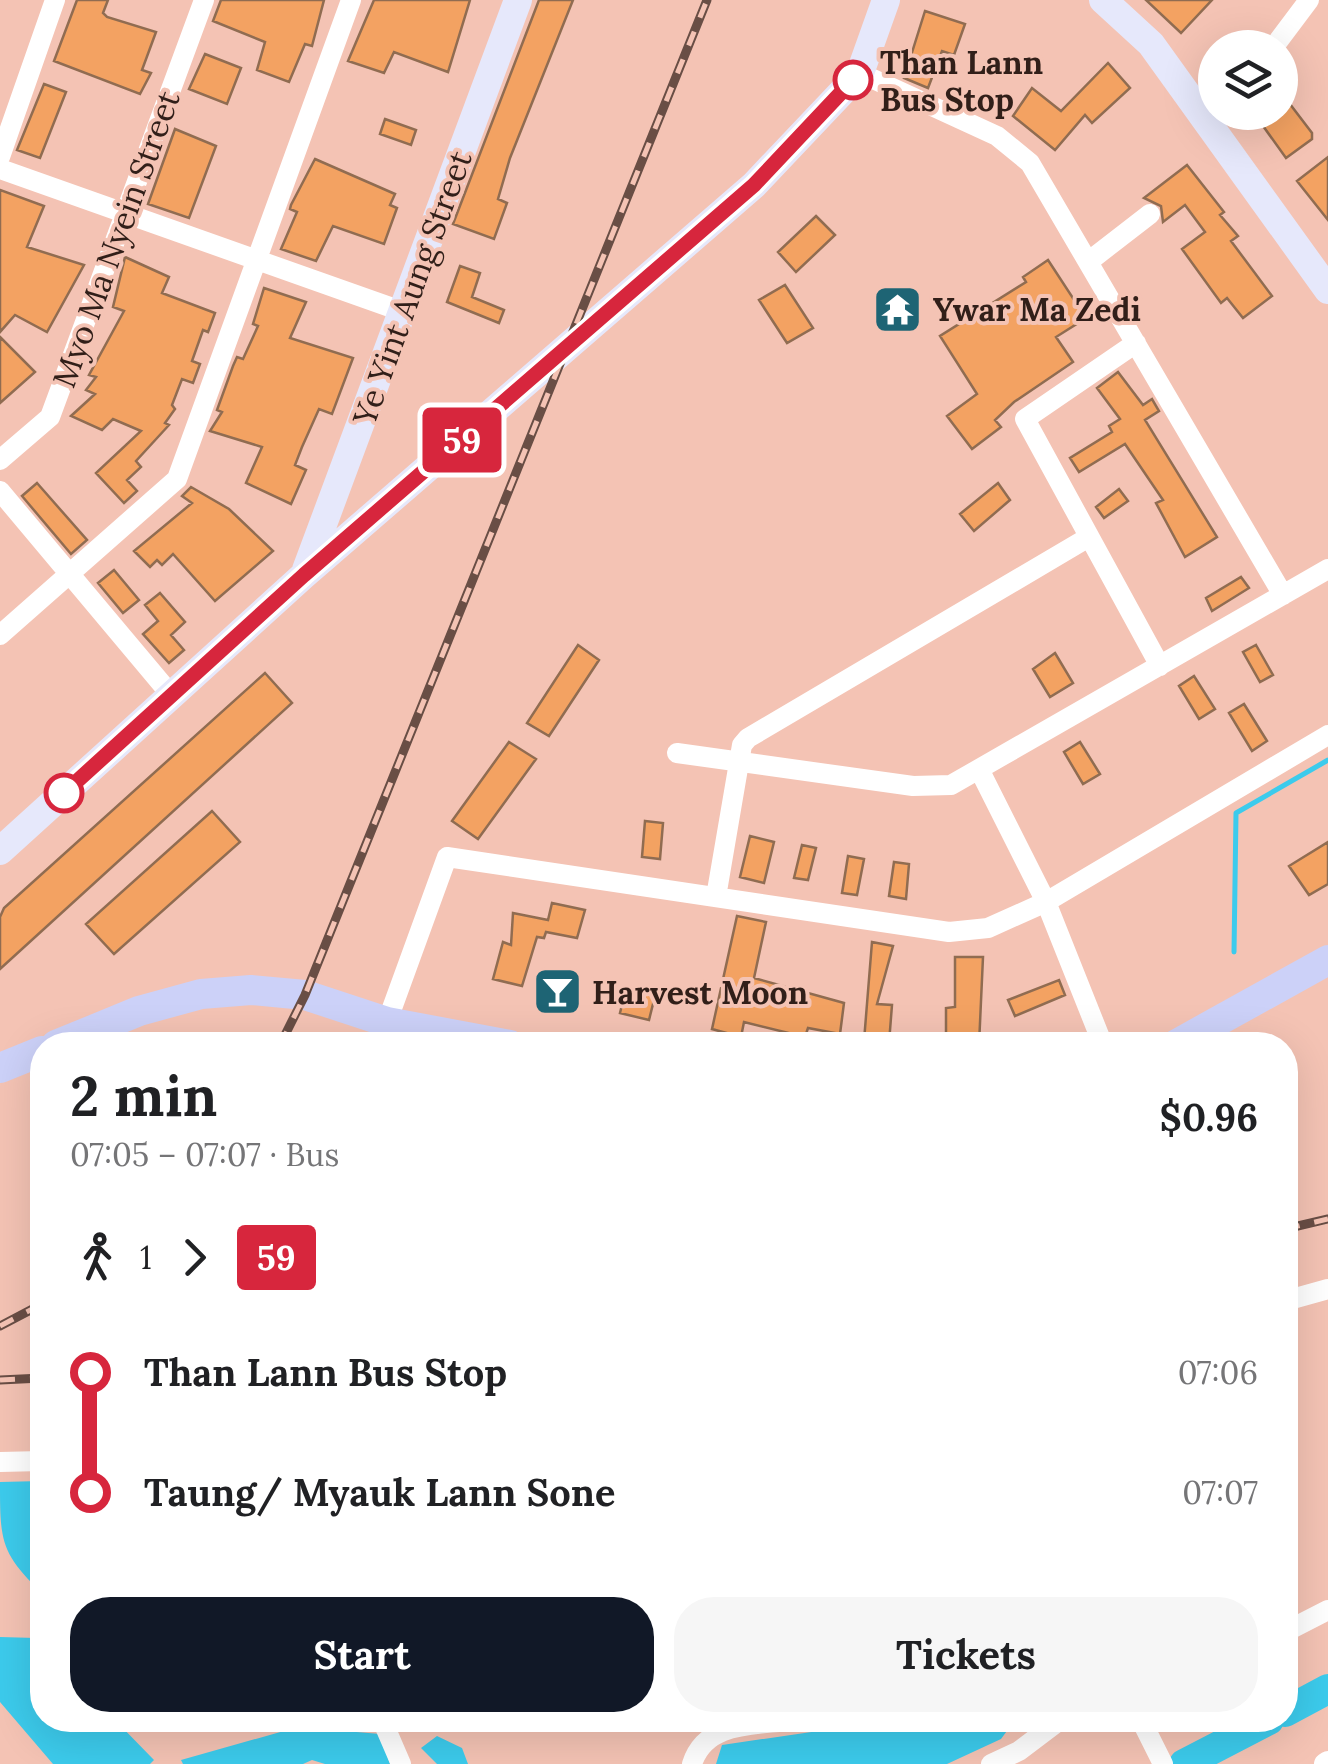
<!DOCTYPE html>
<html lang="en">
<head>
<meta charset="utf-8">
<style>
	body { margin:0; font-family:Lora,serif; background:#f6f6f6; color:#202124; height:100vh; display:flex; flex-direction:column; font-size:38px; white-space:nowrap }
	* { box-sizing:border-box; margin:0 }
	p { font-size:32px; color:#757577 }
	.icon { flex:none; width:55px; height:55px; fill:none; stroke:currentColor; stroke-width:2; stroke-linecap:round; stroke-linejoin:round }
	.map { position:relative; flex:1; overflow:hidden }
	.side { position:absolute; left:30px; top:1032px; width:1268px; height:700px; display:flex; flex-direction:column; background:#fff; border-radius:40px; box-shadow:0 10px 40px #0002 }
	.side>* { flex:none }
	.badge { padding:0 20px; border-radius:8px; font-size:35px; line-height:65px }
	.tools { position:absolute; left:1198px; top:30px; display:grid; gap:20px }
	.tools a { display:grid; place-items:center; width:100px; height:100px; border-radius:50%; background:#fff; box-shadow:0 10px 40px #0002; font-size:50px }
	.map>.badge { position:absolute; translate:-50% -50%; box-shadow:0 0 0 5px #fff }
	.legs { display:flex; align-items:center; gap:15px; height:110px; padding:0 40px; font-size:32px }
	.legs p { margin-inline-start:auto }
	.head { display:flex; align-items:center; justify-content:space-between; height:170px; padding:0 40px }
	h1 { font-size:55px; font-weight:700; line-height:75px }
	.button { display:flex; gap:20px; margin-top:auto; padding:20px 40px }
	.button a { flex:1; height:115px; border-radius:40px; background:#111827; color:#fff; font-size:40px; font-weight:700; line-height:115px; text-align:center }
	.button a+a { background:#f6f6f6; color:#202124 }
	ul { padding:0 40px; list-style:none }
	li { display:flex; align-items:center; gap:35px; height:120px; font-size:38px }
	li i { display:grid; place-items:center; width:15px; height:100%; margin:0 12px; background:currentColor }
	li i::after { content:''; width:25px; height:25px; margin:-12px; border:8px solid; border-radius:50%; background:#fff }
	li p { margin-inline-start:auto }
	li:first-child i { background:linear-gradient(#0000 50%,currentColor 0) }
	li:last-child i { background:linear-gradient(currentColor 50%,#0000 0) }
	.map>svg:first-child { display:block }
	.water { fill:#3ccbec }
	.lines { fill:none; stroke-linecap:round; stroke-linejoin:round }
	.stream { stroke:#3ccbec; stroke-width:5 }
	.river { stroke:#3ccbec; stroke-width:30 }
	.building { fill:#f3a262; stroke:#906c51; stroke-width:2.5 }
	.minor { stroke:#fff; stroke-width:20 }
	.tertiary { stroke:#fff; stroke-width:22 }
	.secondary { stroke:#e6e8fb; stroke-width:28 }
	.primary { stroke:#ccd1f8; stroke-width:30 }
	.rail-casing { stroke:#694e45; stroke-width:9 }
	.rail { stroke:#f4c3b4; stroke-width:5; stroke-dasharray:15; stroke-linecap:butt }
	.line-1-casing { stroke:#fff; stroke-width:22 }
	.line-1 { stroke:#d7263d; stroke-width:15 }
	.stop-1-dot { fill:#fff; stroke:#d7263d; stroke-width:5 }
	.labels { text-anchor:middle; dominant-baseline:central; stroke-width:8; stroke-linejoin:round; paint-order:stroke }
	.stop-label { font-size:32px; font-weight:bold; fill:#311f19; stroke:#f4c3b4; text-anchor:start }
	.street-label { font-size:32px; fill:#311f19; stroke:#f4c3b4 }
	.poi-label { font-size:32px; font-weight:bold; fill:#311f19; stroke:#f4c3b4; text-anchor:start }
</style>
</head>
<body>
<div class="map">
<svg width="1328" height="1764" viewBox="0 0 1328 1764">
	<rect width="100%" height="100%" fill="#f4c3b4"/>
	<!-- water -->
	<path class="water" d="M42,1481v112c-42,-40 -42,-53 -42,-111z
		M0,1637l36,1 6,7v75h73l39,40 -4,4h-97l-53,-62z
		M893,1720h122l-14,19 -54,25h-231l6,-19z
		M298,1727l82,7 10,30h-65l-13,-4 -9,4h-120l-2,-4z
		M437,1736l25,12 6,16h-31l-16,-16z"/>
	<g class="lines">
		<!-- stream -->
		<path class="stream" d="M1234,952l2,-139 92,-53
			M1220,1720l2,24"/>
		<!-- river -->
		<path class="river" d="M1285,1712l43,-23
			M1184,1764l85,-44"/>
	</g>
	<!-- building -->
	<path class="building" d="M77,0h31l-5,13 4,4 49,15 -14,38 9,3 -11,21 -86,-33z
		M221,0h103l-12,46 -7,-2 -16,38 -32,-12 8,-28 -52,-21z
		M374,0h96l-22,72 -54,-20 -10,21 -36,-12z
		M539,0h34l-63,158 -12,41 9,4 -13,36 -41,-15z
		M1146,0h66l-31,33z
		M925,11l40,13 -11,31 -12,-4 -14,37 -24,-10z
		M205,54l36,14 -14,36 -38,-15z
		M1108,63l22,25 -38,35 -7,-8 -30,35 -42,-34 19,-28 29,23z
		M44,84l22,8 -26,66 -23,-8z
		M1280,91l32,42v6l-26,19 -33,-46h27z
		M385,119l31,11 -5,15 -31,-11z
		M175,129l41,17 -27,72 -41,-14z
		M1328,157v63l-31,-39z
		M315,159l80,35 -5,11 7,3 -13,36 -51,-18 -17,35 -35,-12 16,-37 -7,-3 1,-4z
		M1187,165l37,47 -4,3 18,21 -7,5 41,55 -29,22 -16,-20 -6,5 -39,-54 23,-17 -20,-27 -22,17 -2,-16 -17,-8z
		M0,190l44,16 -17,41 57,18 -37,67 -32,-17 -15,17z
		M816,216l19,19 -39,37 -18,-20z
		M125,257l44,20 -7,16 53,20 -7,19 -5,-2 -11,31 8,3 -7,19 -11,-4 -10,26 3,4 -10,14 4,2 -33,36 5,6 -14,13 10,11 -13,12 -28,-30 45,-42 -28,-12 -11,11 -31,-14 24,-22 -9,-4 10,-13 -7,-2 35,-64 -11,-4z
		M1048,260l38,58 -30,19 17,25 -59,40 -19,18 6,7 -29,22 -25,-33 30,-22 -37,-58 86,-54 -3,-5z
		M460,266l20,7 -8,24 32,13 -5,13 -52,-21z
		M785,285l28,43 -26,15 -28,-43z
		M264,288l42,14 -16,36 63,20 -21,56 -13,-5 -17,38 -7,18 11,5 -15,34 -45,-21 16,-36 -52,-16 12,-19 -5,-2 16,-44 4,-9 6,2 15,-33 -5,-2z
		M0,337l35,35 -35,31z
		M1118,372l25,33 9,-6 7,12 -14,9 72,117 -32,20 -29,-54 7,-3 -38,-56 -46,28 -9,-14 42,-26 -3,-6 11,-7 -23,-31z
		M37,483l50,57 -16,14 -49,-58z
		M998,483l12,17 -36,31 -14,-17z
		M191,487l38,22 44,42 -58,50 -42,-47 -11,11 -5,-5 -7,7 -16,-16 58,-48 -10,-7z
		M1119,489l9,12 -24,17 -8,-11z
		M114,570l25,30 -16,13 -25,-30z
		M1241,577l8,11 -37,23 -6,-13z
		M160,593l25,29 -14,13 13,15 -15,13 -26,-29 15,-13 -13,-16z
		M578,645l21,15 -50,76 -22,-13z
		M1256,645l17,30 -13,7 -17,-30z
		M1055,653l18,30 -23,14 -17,-28z
		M265,673l27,30 -292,266v-52l4,-9z
		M1194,676l21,33 -16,10 -20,-33z
		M1244,704l23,37 -15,10 -23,-38z
		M509,742l27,17 -58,80 -26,-18z
		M1080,742l20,32 -17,10 -19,-32z
		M212,811l28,31 -126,112 -28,-30z
		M645,821l18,2 -3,36 -18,-2z
		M750,836l24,6 -10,41 -24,-6z
		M1328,842v42l-19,11 -20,-29z
		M802,845l14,3 -8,32 -14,-2z
		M848,856l16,3 -7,36 -15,-2z
		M894,862l15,2 -3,35 -17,-3z
		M552,903l33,7 -8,28 -31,-6 -2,6 -7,-1 -15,49 -29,-7 10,-37 8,3 2,-32 35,7z
		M737,916l29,6 -12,56 90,25 -4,31 -32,-6 -3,9 -61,-15 -3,15 -29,-8z
		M872,942l21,4 -16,58 15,1 -3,38 -25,-2z
		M955,957h28l-4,88h-33v-37l9,-1z
		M1059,980l6,15 -50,21 -7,-16z
		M626,988l29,8 -6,24 -29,-7z"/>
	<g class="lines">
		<!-- minor -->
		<path class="minor" d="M1273,48l36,-48
			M860,73l137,63 33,27 253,432
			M0,157l55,-157
			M0,169l404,143
			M1088,262l62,-48
			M1136,343l-111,76 135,247
			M0,460l50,-43 154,-417
			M0,491l172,205
			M0,635l177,-156 174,-479
			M677,753l236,33 38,-1 377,-216
			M980,771l66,131 57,143
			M716,897l26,-152 6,-7 341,-201
			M387,1022l60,-165 502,75 39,-4 58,-26 282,-167
			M1285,1301l43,-12
			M0,1462l42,-1
			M1285,1632l43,-22
			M382,1720l19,44
			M1141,1720l22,44
			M692,1764c14,-44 64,-38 103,-44
			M991,1764l28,-13 41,-31"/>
		<!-- tertiary -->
		<path class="tertiary" d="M1325,1764l3,-2"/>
		<!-- secondary -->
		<path class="secondary" d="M1103,0l48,44 177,246
			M306,570l212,-570
			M0,851l304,-276 450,-390 106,-112 26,-73"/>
		<!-- primary -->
		<path class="primary" d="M56,1045l83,-34 62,-17 50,-4 54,5 82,27 123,23
			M1175,1045l153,-85
			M0,1068l42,-17"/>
		<defs>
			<path id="rail" d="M280,1045l25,-50 402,-995
				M1285,1229l43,-10
				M0,1326l42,-22
				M0,1380l42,-2"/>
		</defs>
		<!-- rail casing -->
		<use href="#rail" class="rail-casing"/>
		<!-- rail -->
		<use href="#rail" class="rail"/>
	</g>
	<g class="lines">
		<defs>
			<path id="line-1" d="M64,793l240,-218 450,-390 99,-105"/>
		</defs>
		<!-- line-1 casing -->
		<use href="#line-1" class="line-1-casing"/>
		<!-- line-1 -->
		<use href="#line-1" class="line-1"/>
	</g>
	<!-- icons -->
	<defs>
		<symbol id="temple-square" viewBox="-11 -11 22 22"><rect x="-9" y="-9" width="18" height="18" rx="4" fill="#1e6474" stroke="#f4c3b4"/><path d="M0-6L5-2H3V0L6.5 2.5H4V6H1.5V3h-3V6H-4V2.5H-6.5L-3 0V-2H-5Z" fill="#fff"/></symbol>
		<symbol id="bar-square" viewBox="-11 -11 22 22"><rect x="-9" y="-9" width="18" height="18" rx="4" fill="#1e6474" stroke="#f4c3b4"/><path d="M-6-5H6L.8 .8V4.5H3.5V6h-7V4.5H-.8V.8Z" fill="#fff"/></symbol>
	</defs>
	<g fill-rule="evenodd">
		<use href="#temple-square" x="870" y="282" width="55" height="55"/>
		<use href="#bar-square" x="530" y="964" width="55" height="55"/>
	</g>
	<!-- markers -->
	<g class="stop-1-dot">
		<circle cx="853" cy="80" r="18"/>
		<circle cx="64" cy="793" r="18"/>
	</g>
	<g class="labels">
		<!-- stop labels -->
		<g class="stop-label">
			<text x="880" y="62">Than Lann<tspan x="880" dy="37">Bus Stop</tspan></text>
		</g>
		<!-- street labels -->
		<g class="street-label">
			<text transform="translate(116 239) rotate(-70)">Myo Ma Nyein Street</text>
			<text transform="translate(412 288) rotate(-70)">Ye Yint Aung Street</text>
		</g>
		<!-- poi labels -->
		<g class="poi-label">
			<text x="933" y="309">Ywar Ma Zedi</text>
			<text x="592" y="992">Harvest Moon</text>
		</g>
	</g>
</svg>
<div class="tools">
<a><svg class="icon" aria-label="layers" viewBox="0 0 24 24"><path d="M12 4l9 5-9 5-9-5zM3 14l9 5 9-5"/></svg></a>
</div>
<b class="badge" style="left:462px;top:440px;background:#d7263d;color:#fff">59</b>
<section class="side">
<div class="head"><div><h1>2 min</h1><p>07:05 – 07:07 · Bus</p></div><b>$0.96</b></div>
<div class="legs"><svg class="icon" aria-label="walk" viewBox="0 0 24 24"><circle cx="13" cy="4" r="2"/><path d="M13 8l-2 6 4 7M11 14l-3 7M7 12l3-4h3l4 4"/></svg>1<svg class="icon" aria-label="forward" viewBox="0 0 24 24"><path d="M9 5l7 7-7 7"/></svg><b class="badge" style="background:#d7263d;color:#fff">59</b></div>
<ul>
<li><i style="color:#d7263d"></i><b>Than Lann Bus Stop</b><p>07:06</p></li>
<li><i style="color:#d7263d"></i><b>Taung/ Myauk Lann Sone</b><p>07:07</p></li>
</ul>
<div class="button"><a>Start</a><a>Tickets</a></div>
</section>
</div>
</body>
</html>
